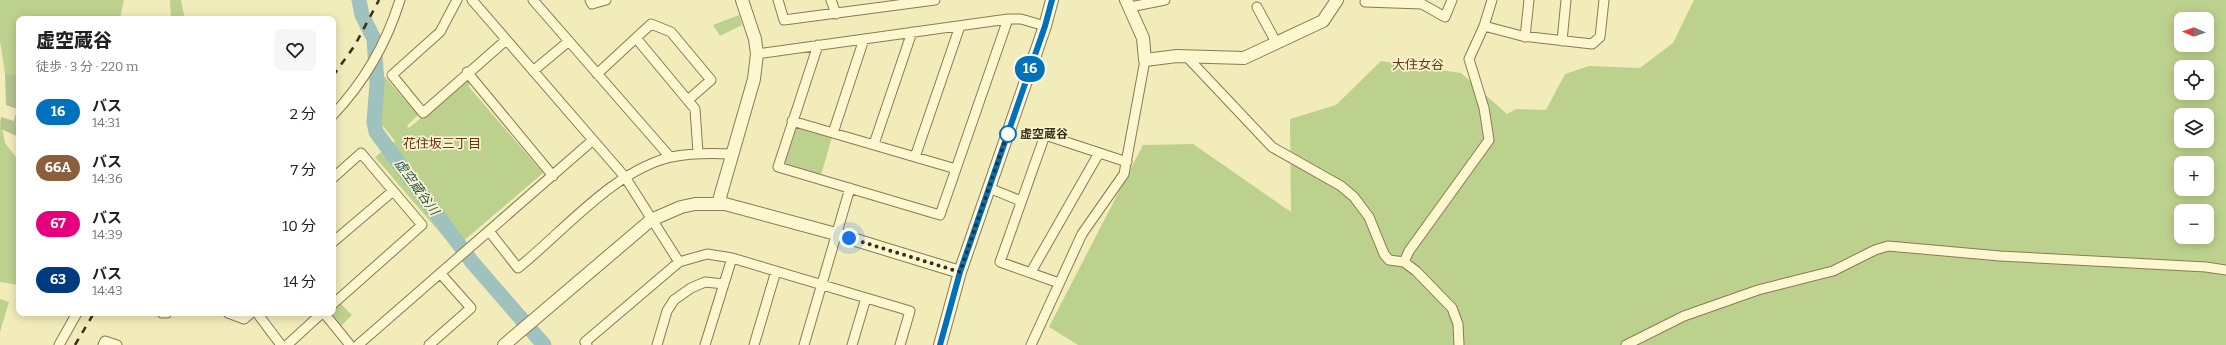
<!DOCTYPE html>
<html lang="ja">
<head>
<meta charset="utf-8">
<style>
	body { margin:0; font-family:Bitter,"Noto Sans JP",serif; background:#f6f6f6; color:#222; height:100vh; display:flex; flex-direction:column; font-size:15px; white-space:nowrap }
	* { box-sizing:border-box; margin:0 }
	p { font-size:13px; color:#767676 }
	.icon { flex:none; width:22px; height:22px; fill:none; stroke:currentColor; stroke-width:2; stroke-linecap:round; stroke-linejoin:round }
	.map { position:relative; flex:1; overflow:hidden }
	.side { position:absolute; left:16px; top:16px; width:320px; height:300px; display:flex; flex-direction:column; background:#fff; border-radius:8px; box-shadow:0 2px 10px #0003 }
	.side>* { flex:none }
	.badge { padding:0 8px; border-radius:13px; font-size:14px; line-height:26px }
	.needle { width:26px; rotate:272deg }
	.controls { position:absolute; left:2174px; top:12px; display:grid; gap:8px }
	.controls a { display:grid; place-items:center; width:40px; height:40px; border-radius:8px; background:#fff; box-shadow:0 2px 10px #0003; font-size:20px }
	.you { position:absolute; width:20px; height:20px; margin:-10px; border:3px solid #fff; border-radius:50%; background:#1a73e8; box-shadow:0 0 0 6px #1a73e833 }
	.map>.badge { position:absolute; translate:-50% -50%; box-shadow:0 0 0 2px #fff }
	.round { display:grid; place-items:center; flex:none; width:42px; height:42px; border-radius:8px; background:#f6f6f6 }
	.summary { display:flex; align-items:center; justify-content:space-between; height:68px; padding:0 20px }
	h1 { font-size:19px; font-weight:800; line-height:30px }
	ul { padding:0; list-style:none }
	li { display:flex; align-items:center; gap:12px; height:56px; padding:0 20px }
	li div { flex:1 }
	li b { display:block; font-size:15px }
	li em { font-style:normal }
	li .badge { min-width:44px; font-weight:700; text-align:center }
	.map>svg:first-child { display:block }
	.green { fill:#bdd18e; fill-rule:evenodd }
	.cemetery { fill:#b4c48e }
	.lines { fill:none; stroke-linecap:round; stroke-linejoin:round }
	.river { stroke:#9fc2be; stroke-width:15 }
	.minor-casing { stroke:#8b7a53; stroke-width:11 }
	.tertiary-casing { stroke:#8b7a53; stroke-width:14 }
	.minor { stroke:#fcf7ce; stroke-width:9 }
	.tertiary { stroke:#fcf7ce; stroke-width:12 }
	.rail { stroke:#382e1a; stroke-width:2.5; stroke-dasharray:7 7; stroke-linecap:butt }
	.line-casing { stroke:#fff; stroke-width:9 }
	.line { stroke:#0072bc; stroke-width:6 }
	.walk { stroke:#382e1a; stroke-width:4; stroke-dasharray:0 7.2 }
	.stop-dot { fill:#fff; stroke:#0072bc; stroke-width:2 }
	.labels { text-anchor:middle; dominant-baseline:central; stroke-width:3.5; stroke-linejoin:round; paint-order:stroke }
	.stop-label { font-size:12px; font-weight:bold; fill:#382e1a; stroke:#f9f4cb; text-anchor:start }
	.neighbourhood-label { font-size:13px; fill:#693515; stroke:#f9f4cb }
	.water-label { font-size:13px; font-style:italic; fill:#27545a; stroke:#f9f4cb }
</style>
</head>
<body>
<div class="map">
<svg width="2226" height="345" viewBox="0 0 2226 345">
	<rect width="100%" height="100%" fill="#f2ebba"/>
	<!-- green -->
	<path class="green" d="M0,0h124l-4,19h-101v56l-14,-2 -5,-32z
		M170,0h11l4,19h-14z
		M1694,0h532v345h-1148l-29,-18 94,-182 50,-1 98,68 -1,-93 46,-14 45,-44 80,12 46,41 9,-5 30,1 19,-36 24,-8 51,2 33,-25zM2181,19h26v26h-26zM2181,67h26v26h-26zM2181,115h26v26h-26zM2181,163h26v26h-26zM2181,211h26v26h-26z
		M739,15l3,10 -22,11 -7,-11z
		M384,76l34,39 -11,11 2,2 56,-47h4v6l74,86 -89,76 -79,-92 20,-16 -16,-20z
		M0,117l5,26 14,18v124l-19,-3z
		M797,127l35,10 -11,38 -35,-10 -2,-4 10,-33z
		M0,299l9,3 -9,30z
		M340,303l12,12 -12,12 -10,-14h3v-4z"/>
	<!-- cemetery -->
	<path class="cemetery" d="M5,73l14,2v62l-18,-8v-12l13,4 3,-12 -11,-4z"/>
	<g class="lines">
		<!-- river -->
		<path class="river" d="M359,0l3,15 12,24 3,44 -3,39 2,10 96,130 72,83"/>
		<defs>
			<path id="minor" d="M457,0l-17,32 -48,43 31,38 82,-72
				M472,0l153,177 54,85
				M533,0l137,157
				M590,0l2,4 14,-4
				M778,0l6,20 151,-20
				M831,0l5,14
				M1365,2l57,2 23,13 7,-17
				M1130,7l35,-7
				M1257,7l20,37
				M1484,26l38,10 70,8 8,-7 4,-37
				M1525,37l4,-37
				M636,38l59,71 3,44
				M1562,41l4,-41
				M818,45l-40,122 162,48 68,-196
				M757,54l251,-35h13l24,7
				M1187,57l85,90 69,39 13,11 15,20 15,37 5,6 15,2 12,9 36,37 6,16 1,21
				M533,71l36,-30
				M467,72l86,104
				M597,74l54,-50 20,8 40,48 -23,20
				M333,115c32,-34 53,-70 67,-115
				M792,121l164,48
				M833,133l31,-94
				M874,144l38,-112
				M915,157l45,-131
				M333,178l28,-25 61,72 -89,79
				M989,188l32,13
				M489,231l29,37c46,-37 95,-97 153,-111 20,-4 40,-4 61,-3
				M333,242l60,-51
				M1404,262l5,-11 80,-111 -5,-32 -15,-49 15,-33 8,-26
				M1031,272l68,-119
				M1059,283l-59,-21 45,-127 82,27
				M162,313h5
				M228,313l16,6 7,-6
				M257,313l24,32
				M324,313l26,32
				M59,345l18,-32
				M103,345l2,-4 12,4
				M287,345l35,-32
				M358,345l235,-205
				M429,345l42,-37 -31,-35
				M587,345l-2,-3 94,-80 28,-8 25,4 178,53 -10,34
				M657,345l10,-34 7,-11 17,-12 14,-6 19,2
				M705,345l27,-87
				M754,345l22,-74
				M804,345l46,-157
				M852,345l14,-47
				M1031,345l51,-111 42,-60 21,-114
				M1626,345l58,-29 74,-26 75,-19 42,-21 13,-4 112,10 206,11 20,3"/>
			<path id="tertiary" d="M1126,0l17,38 2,22 32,-4 67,2 79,-37 14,-21
				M718,204l36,-125 3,-25 -2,-15 -13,-39
				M504,345l147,-125 30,-13 14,-3h30l111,30 124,38
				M940,345l20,-73 85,-246 7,-26"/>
		</defs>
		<!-- minor casing -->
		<use href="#minor" class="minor-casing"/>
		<!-- tertiary casing -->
		<use href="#tertiary" class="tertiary-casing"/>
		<!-- minor -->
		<use href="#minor" class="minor"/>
		<!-- tertiary -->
		<use href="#tertiary" class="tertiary"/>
		<!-- rail -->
		<path class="rail" d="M333,76l22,-31 24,-45
			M75,345l19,-32"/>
	</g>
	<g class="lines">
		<defs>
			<path id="line" d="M940,345l20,-73 85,-246 7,-26"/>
		</defs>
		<!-- line casing -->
		<use href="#line" class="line-casing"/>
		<!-- line -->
		<use href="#line" class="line"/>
		<!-- walk -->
		<path class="walk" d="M849,238l111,34 49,-143 -1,5"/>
	</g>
	<!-- markers -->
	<circle class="stop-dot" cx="1008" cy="134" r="8"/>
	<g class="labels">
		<!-- stop labels -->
		<g class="stop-label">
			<text x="1020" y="134">虚空蔵谷</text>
		</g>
		<!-- neighbourhood labels -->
		<g class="neighbourhood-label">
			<text x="1418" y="64">大住女谷</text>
			<text x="442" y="143">花住坂三丁目</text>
		</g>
		<!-- water labels -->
		<g class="water-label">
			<text transform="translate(417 187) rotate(54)">虚空蔵谷川</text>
		</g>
	</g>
</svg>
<div class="controls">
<a><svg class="needle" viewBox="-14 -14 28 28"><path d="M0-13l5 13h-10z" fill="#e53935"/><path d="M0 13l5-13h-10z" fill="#767676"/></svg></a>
<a><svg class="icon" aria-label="locate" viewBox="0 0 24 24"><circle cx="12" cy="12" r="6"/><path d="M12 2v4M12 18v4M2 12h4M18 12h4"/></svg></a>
<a><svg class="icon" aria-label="layers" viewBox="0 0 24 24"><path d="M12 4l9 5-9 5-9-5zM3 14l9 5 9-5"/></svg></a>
<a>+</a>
<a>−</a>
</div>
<div class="you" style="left:849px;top:238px"></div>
<b class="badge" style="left:1030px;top:69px;background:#0072bc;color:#fff">16</b>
<section class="side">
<div class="summary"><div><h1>虚空蔵谷</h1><p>徒歩 · 3 分 · 220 m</p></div><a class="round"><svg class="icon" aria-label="heart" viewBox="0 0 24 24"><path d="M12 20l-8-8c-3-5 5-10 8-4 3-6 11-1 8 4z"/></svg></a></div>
<ul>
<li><span class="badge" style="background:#0072bc;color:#fff">16</span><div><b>バス</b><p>14:31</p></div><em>2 分</em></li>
<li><span class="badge" style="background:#8b5e3c;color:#fff">66A</span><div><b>バス</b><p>14:36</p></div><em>7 分</em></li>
<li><span class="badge" style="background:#e6007e;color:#fff">67</span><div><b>バス</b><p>14:39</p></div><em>10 分</em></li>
<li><span class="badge" style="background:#003b80;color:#fff">63</span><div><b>バス</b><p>14:43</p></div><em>14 分</em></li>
</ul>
</section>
</div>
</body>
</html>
